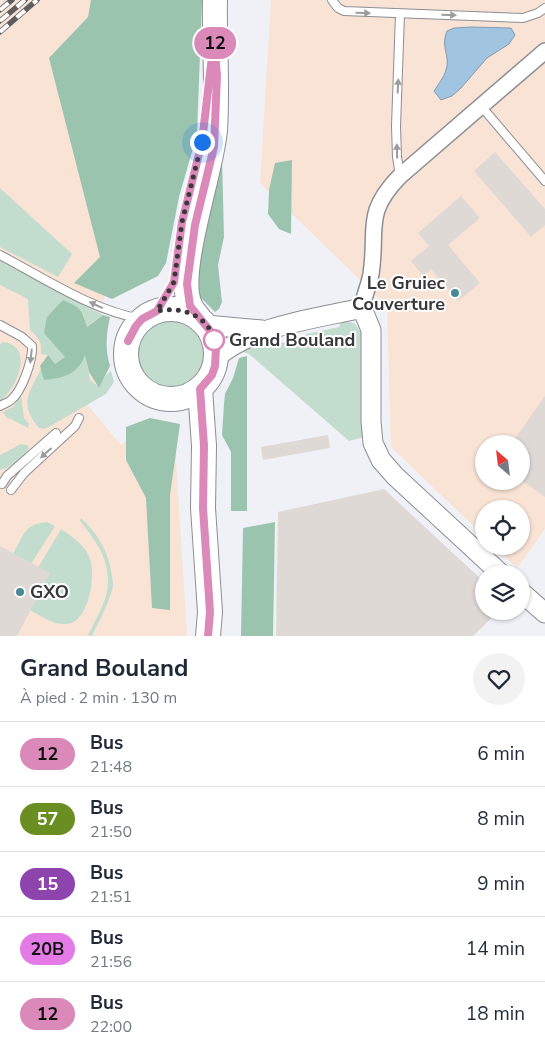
<!DOCTYPE html>
<html lang="fr">
<head>
<meta charset="utf-8">
<style>
	body { margin:0; font-family:"Nunito Sans",sans-serif; background:#f2f2f3; color:#1f2937; height:100vh; display:flex; flex-direction:column; font-size:19px; white-space:nowrap }
	* { box-sizing:border-box; margin:0 }
	p { font-size:16px; color:#747a83 }
	.icon { flex:none; width:28px; height:28px; fill:none; stroke:currentColor; stroke-width:2; stroke-linecap:round; stroke-linejoin:round }
	.map { position:relative; height:636px; overflow:hidden }
	.side { display:flex; flex-direction:column; background:#fff; flex:1 }
	.side>* { flex:none }
	.badge { padding:0 10px; border-radius:16px; font-size:18px; line-height:32px }
	.needle { width:32px; rotate:332deg }
	.fabs { position:absolute; left:475px; top:435px; display:grid; gap:10px }
	.fabs a { display:grid; place-items:center; width:55px; height:55px; border-radius:50%; background:#fff; box-shadow:0 1px 4px #0004; font-size:25px }
	.you { position:absolute; width:25px; height:25px; margin:-12px; border:4px solid #fff; border-radius:50%; background:#1a73e8; box-shadow:0 0 0 8px #1a73e833 }
	.map>.badge { position:absolute; translate:-50% -50%; box-shadow:0 0 0 2px #fff }
	.round { display:grid; place-items:center; flex:none; width:52px; height:52px; border-radius:26px; background:#f2f2f3 }
	.headline { display:flex; align-items:center; justify-content:space-between; height:85px; padding:0 20px }
	h1 { font-size:24px; font-weight:700; line-height:38px }
	ul { padding:0; list-style:none }
	li { display:flex; align-items:center; gap:15px; height:65px; padding:0 20px; border-top:1px solid #e0e1e3 }
	li div { flex:1 }
	li b { display:block; font-size:19px }
	li em { font-style:normal }
	li .badge { min-width:55px; font-weight:700; text-align:center }
	.map>svg:first-child { display:block }
	.industrial { fill:#f8e3d4; fill-rule:evenodd }
	.green { fill:#c2ddce }
	.forest { fill:#9ac4ad }
	.water { fill:#a1c4e1; stroke:#829aaf }
	.building { fill:#dfd9d6 }
	.lines { fill:none; stroke-linecap:round; stroke-linejoin:round }
	.service-casing { stroke:#8d8e94; stroke-width:10 }
	.minor-casing { stroke:#8d8e94; stroke-width:18 }
	.tertiary-casing { stroke:#8d8e94; stroke-width:21 }
	.primary-casing { stroke:#8d8e94; stroke-width:26 }
	.service { stroke:#fff; stroke-width:8 }
	.minor { stroke:#fff; stroke-width:15 }
	.tertiary { stroke:#fff; stroke-width:19 }
	.primary { stroke:#fff; stroke-width:24 }
	.rail-casing { stroke:#5e5e61; stroke-width:5.5 }
	.rail { stroke:#fff; stroke-width:4; stroke-dasharray:11; stroke-linecap:butt }
	.oneway { fill:#9c9c9c }
	.line-casing { stroke:#fff; stroke-width:11 }
	.line { stroke:#db89b9; stroke-width:8 }
	.walk { stroke:#38383a; stroke-width:5; stroke-dasharray:0 9 }
	.poi-dot { fill:#458898; stroke:#fff; stroke-width:2 }
	.stop-dot { fill:#fff; stroke:#db89b9; stroke-width:2.5 }
	.labels { text-anchor:middle; dominant-baseline:central; stroke-width:4; stroke-linejoin:round; paint-order:stroke }
	.poi-label { font-size:18px; font-weight:bold; fill:#38383a; stroke:#fff; text-anchor:end }
	.stop-label { font-size:18px; font-weight:bold; fill:#38383a; stroke:#fff; text-anchor:start }
</style>
</head>
<body>
<div class="map">
<svg width="545" height="636" viewBox="0 0 545 636">
	<rect width="100%" height="100%" fill="#f0f1f7"/>
	<!-- industrial -->
	<path class="industrial" d="M3,0h196l-93,288 -12,59 9,29 -22,21 40,48 26,-24 27,5 13,210h-187v-634z
		M271,0h274v529l-28,39 -23,-22h27v-37h-37v27l-93,-89 -4,-141 -127,-123zM484,444h37v37h-37z"/>
	<!-- green -->
	<path class="green" d="M0,188l72,66 -14,23 -58,-30z
		M0,261l103,54 -17,12 -3,-14 -18,44 -10,7 -7,-9 -7,-1c1,-12 -2,-16 -11,-24l-2,-31 -28,-14z
		M133 355a37 37 0 1 1 74 0a37 37 0 1 1-74 0Z
		M342,321l12,2 9,12 1,102 -15,4 -100,-87 -12,-4 22,-10 9,5 35,-6 3,-5 33,-7z
		M3,342c32,4 14,47 -3,59v-57z
		M85,354l5,26 9,7 7,-12 5,-4 3,11 -8,12 -61,35 -6,-1c-20,-24 -11,-34 2,-59l4,10z
		M21,396l3,22 5,6 -1,4 -17,-9 -4,-1 -4,-6 10,-5z
		M21,444l6,1 2,3c-6,9 -19,20 -29,22v-15z
		M81,518c16,15 26,31 30,53 1,5 2,10 2,15 -4,18 -14,34 -21,50l-4,-1c6,-12 13,-24 17,-36 10,-30 -6,-56 -25,-78z
		M47,522l8,4 -24,38 -18,-10c11,-19 11,-30 34,-32z
		M61,529c13,9 26,17 30,33 4,18 -3,61 -25,62 -13,1 -25,-8 -36,-14l8,-42z"/>
	<!-- forest -->
	<path class="forest" d="M91,0h111l-5,134 -18,63 -13,66 -8,13 -46,23 -38,-16 26,-26 -51,-199 39,-41z
		M222,158l2,79 -6,28 4,37 -3,7 -4,3 -20,-20 -1,-26z
		M292,160l-1,74 -12,-5 -11,-15 1,-24 6,-27z
		M63,300c18,8 18,8 24,27l16,-12 7,2c-4,18 -5,32 0,49l-11,22 -10,-16 -4,-17c-7,19 -21,23 -41,25l-4,-14 8,-11 7,9 10,-7 -21,-24 3,-16z
		M247,356v155h-16v-59l-9,-17 2,-31 1,-10 8,-16 6,-20z
		M150,418l30,6 -10,71v115l-18,-2 -6,-110 -20,-38v-33z
		M275,522l-2,114h-32l2,-108z"/>
	<!-- water -->
	<path class="water" d="M471,27l40,1 4,7 -6,9 -22,14 -26,30 -9,8 -11,4 -7,-9c4,-6 10,-14 12,-21 5,-13 -6,-23 1,-39l7,-3z"/>
	<!-- building -->
	<path class="building" d="M495,152l50,57v16l-14,12 -57,-66z
		M461,196l19,22 -32,27 32,38 -22,18 -27,-32 -8,7 -12,-15 18,-15 -11,-13z
		M545,396v101l-24,-17v-36h-10z
		M328,435l2,13 -67,12 -2,-13z
		M384,489l100,93v29h15l-26,25h-197l2,-124z
		M0,546l50,27 -33,63h-17z"/>
	<g class="lines">
		<defs>
			<path id="service" d="M332,0l6,8 6,3 179,7 15,-5 7,-5
				M481,106l64,75
				M400,176l-3,-19 -1,-31 4,-112
				M0,255c44,23 93,56 142,64
				M0,325l22,12 10,9c1,14 -10,45 -21,54 -3,3 -8,4 -11,6
				M2,484l5,-8 49,-43
				M11,490l13,-17 51,-47 4,-8"/>
			<path id="minor" d="M362,308c2,-12 7,-23 9,-34 7,-45 -8,-60 29,-98l145,-125"/>
			<path id="tertiary" d="M206,325l56,5
				M217,357c37,-32 98,-38 145,-49l9,22v91l2,22 8,17 14,16 106,98
				M521,592l24,21"/>
			<path id="primary" d="M126 354a45 45 0 1 1 90 0a45 45 0 1 1-90 0Z
				M199,318c-3,-4 -7,-8 -9,-13 -15,-33 22,-134 25,-175 3,-44 -1,-87 0,-130
				M200,389l4,57 -1,62 7,104 -2,24"/>
		</defs>
		<!-- service casing -->
		<use href="#service" class="service-casing"/>
		<!-- minor casing -->
		<use href="#minor" class="minor-casing"/>
		<!-- tertiary casing -->
		<use href="#tertiary" class="tertiary-casing"/>
		<!-- primary casing -->
		<use href="#primary" class="primary-casing"/>
		<!-- service -->
		<use href="#service" class="service"/>
		<!-- minor -->
		<use href="#minor" class="minor"/>
		<!-- tertiary -->
		<use href="#tertiary" class="tertiary"/>
		<!-- primary -->
		<use href="#primary" class="primary"/>
		<defs>
			<path id="rail" d="M0,10l12,-10
				M0,21l25,-21
				M0,32l37,-32"/>
		</defs>
		<!-- rail casing -->
		<use href="#rail" class="rail-casing"/>
		<!-- rail -->
		<use href="#rail" class="rail"/>
	</g>
	<!-- one-way arrows -->
	<defs><path id="oneway-solid" d="M-6-.8H1V-3.2L6.5 0L1 3.2V.8H-6Z" transform="scale(1.25)"/></defs>
	<g class="oneway">
		<use href="#oneway-solid" transform="translate(363 13) rotate(2)"/>
		<use href="#oneway-solid" transform="translate(449 15) rotate(2)"/>
		<use href="#oneway-solid" transform="translate(398 86) rotate(-87)"/>
		<use href="#oneway-solid" transform="translate(397 151) rotate(-91)"/>
		<use href="#oneway-solid" transform="translate(96 305) rotate(-155)"/>
		<use href="#oneway-solid" transform="translate(31 356) rotate(96)"/>
		<use href="#oneway-solid" transform="translate(46 453) rotate(138)"/>
	</g>
	<g class="lines">
		<defs>
			<path id="line" d="M128,341l8,-15 6,-7 15,-8 17,-29 8,-60 20,-80 12,-103 3,37 -3,71 -19,78 -8,59 3,22 21,26 5,16 -1,18 -3,9 -12,14 4,57 -1,62 7,104 -2,24"/>
		</defs>
		<!-- line casing -->
		<use href="#line" class="line-casing"/>
		<!-- line -->
		<use href="#line" class="line"/>
		<!-- walk -->
		<path class="walk" d="M202,142l-20,80 -8,60 -17,29c24,-5 51,4 57,29"/>
	</g>
	<!-- markers -->
	<g class="poi-dot">
		<circle cx="455" cy="293" r="5"/>
		<circle cx="20" cy="592" r="5"/>
	</g>
	<circle class="stop-dot" cx="214" cy="340" r="10"/>
	<g class="labels">
		<!-- poi labels -->
		<g class="poi-label">
			<text x="445" y="283">Le Gruiec<tspan x="445" dy="21">Couverture</tspan></text>
			<text x="30" y="592" text-anchor="start">GXO</text>
		</g>
		<!-- stop labels -->
		<g class="stop-label">
			<text x="229" y="340">Grand Bouland</text>
		</g>
	</g>
</svg>
<div class="fabs">
<a><svg class="needle" viewBox="-14 -14 28 28"><path d="M0-13l5 13h-10z" fill="#e53935"/><path d="M0 13l5-13h-10z" fill="#747a83"/></svg></a>
<a><svg class="icon" aria-label="locate" viewBox="0 0 24 24"><circle cx="12" cy="12" r="6"/><path d="M12 2v4M12 18v4M2 12h4M18 12h4"/></svg></a>
<a><svg class="icon" aria-label="layers" viewBox="0 0 24 24"><path d="M12 4l9 5-9 5-9-5zM3 14l9 5 9-5"/></svg></a>
</div>
<div class="you" style="left:202px;top:142px"></div>
<b class="badge" style="left:215px;top:43px;background:#db89b9;color:#111">12</b>
</div>
<section class="side">
<div class="headline"><div><h1>Grand Bouland</h1><p>À pied · 2 min · 130 m</p></div><a class="round"><svg class="icon" aria-label="heart" viewBox="0 0 24 24"><path d="M12 20l-8-8c-3-5 5-10 8-4 3-6 11-1 8 4z"/></svg></a></div>
<ul>
<li><span class="badge" style="background:#db89b9;color:#111">12</span><div><b>Bus</b><p>21:48</p></div><em>6 min</em></li>
<li><span class="badge" style="background:#6b8e23;color:#fff">57</span><div><b>Bus</b><p>21:50</p></div><em>8 min</em></li>
<li><span class="badge" style="background:#8e44ad;color:#fff">15</span><div><b>Bus</b><p>21:51</p></div><em>9 min</em></li>
<li><span class="badge" style="background:#e47ae6;color:#111">20B</span><div><b>Bus</b><p>21:56</p></div><em>14 min</em></li>
<li><span class="badge" style="background:#db89b9;color:#111">12</span><div><b>Bus</b><p>22:00</p></div><em>18 min</em></li>
</ul>
</section>
</body>
</html>
